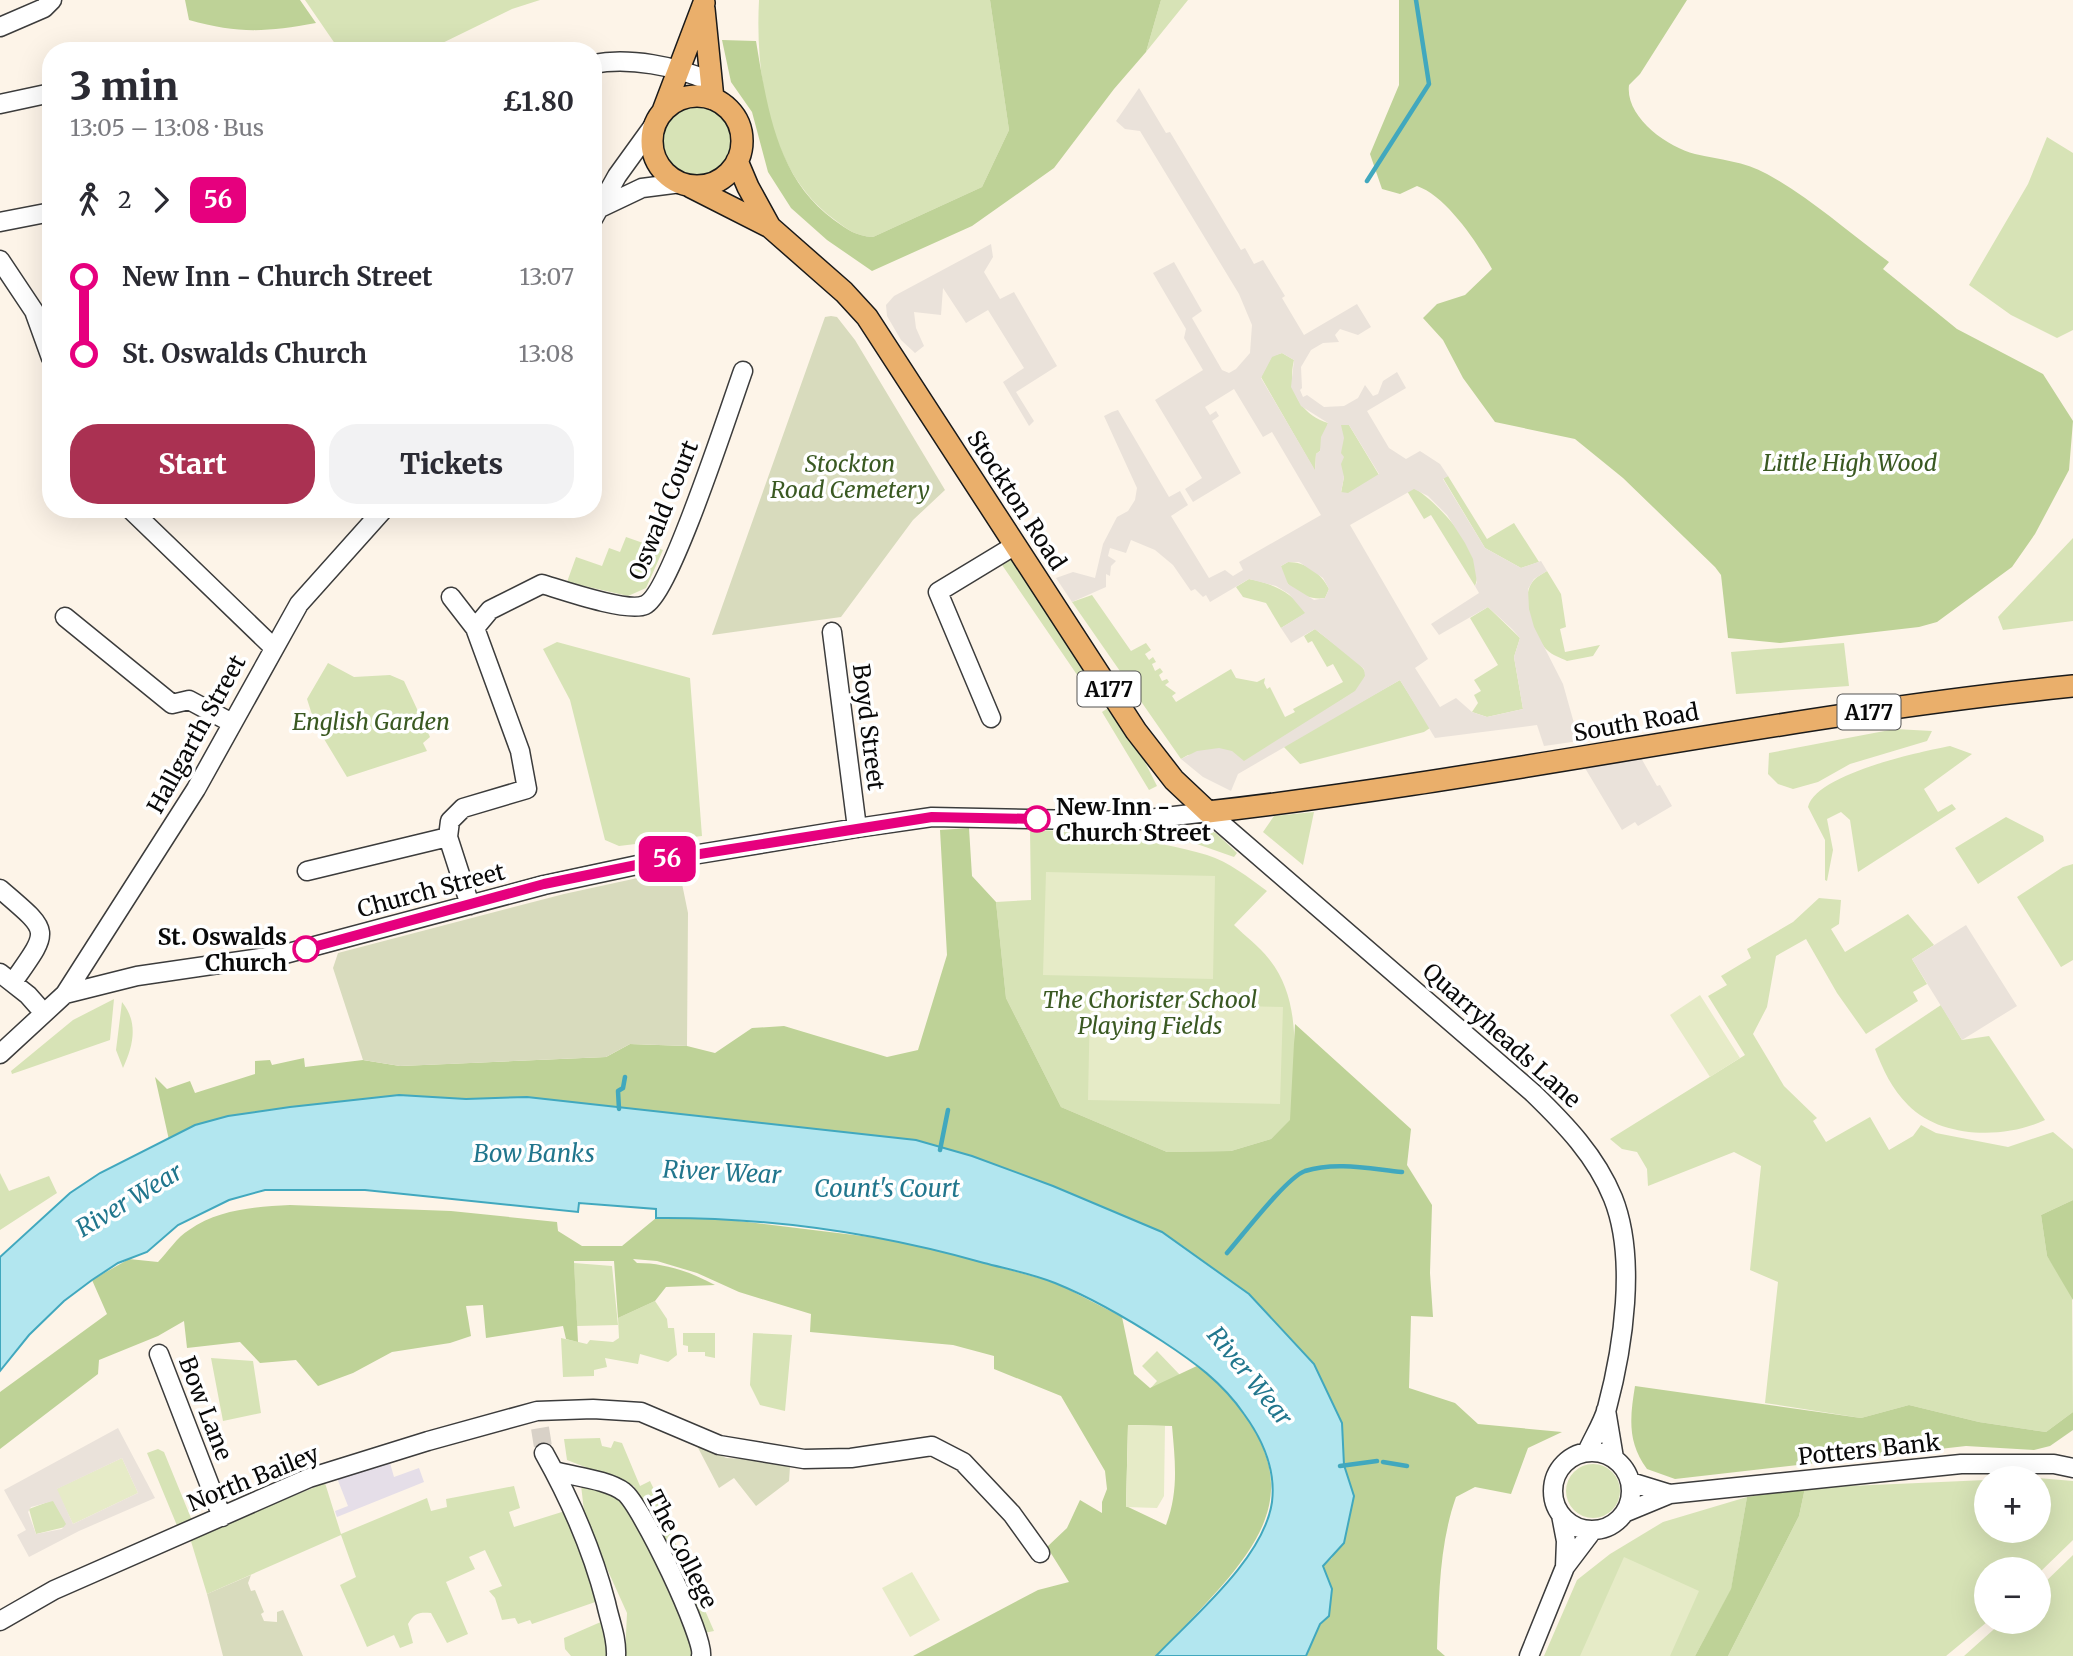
<!DOCTYPE html>
<html lang="en">
<head>
<meta charset="utf-8">
<style>
	body { margin:0; font-family:Merriweather,serif; background:#f2f2f3; color:#2b2b33; height:100vh; display:flex; flex-direction:column; font-size:26px; white-space:nowrap }
	* { box-sizing:border-box; margin:0 }
	p { font-size:23px; color:#7c7c81 }
	.icon { flex:none; width:38px; height:38px; fill:none; stroke:currentColor; stroke-width:2; stroke-linecap:round; stroke-linejoin:round }
	.map { position:relative; flex:1; overflow:hidden }
	.side { position:absolute; left:42px; top:42px; width:560px; height:476px; display:flex; flex-direction:column; background:#fff; border-radius:28px; box-shadow:0 7px 28px #0002 }
	.side>* { flex:none }
	.badge { padding:0 14px; border-radius:10px; font-size:24px; line-height:46px }
	.controls { position:absolute; left:1974px; top:1466px; display:grid; gap:14px }
	.controls a { display:grid; place-items:center; width:77px; height:77px; border-radius:50%; background:#fff; box-shadow:0 7px 28px #0002; font-size:35px }
	.map>.badge { position:absolute; translate:-50% -50%; box-shadow:0 0 0 4px #fff }
	.legs { display:flex; align-items:center; gap:10px; height:77px; padding:0 28px; font-size:23px }
	.legs p { margin-inline-start:auto }
	.head { display:flex; align-items:center; justify-content:space-between; height:119px; padding:0 28px }
	h1 { font-size:38px; font-weight:800; line-height:52px }
	.primary-button { display:flex; gap:14px; margin-top:auto; padding:14px 28px }
	.primary-button a { flex:1; height:80px; border-radius:28px; background:#aa3152; color:#fff; font-size:28px; font-weight:800; line-height:80px; text-align:center }
	.primary-button a+a { background:#f2f2f3; color:#2b2b33 }
	ul { padding:0 28px; list-style:none }
	li { display:flex; align-items:center; gap:24px; height:77px; font-size:26px }
	li i { display:grid; place-items:center; width:10px; height:100%; margin:0 9px; background:currentColor }
	li i::after { content:''; width:18px; height:18px; margin:-9px; border:5px solid; border-radius:50%; background:#fff }
	li p { margin-inline-start:auto }
	li:first-child i { background:linear-gradient(#0000 50%,currentColor 0) }
	li:last-child i { background:linear-gradient(currentColor 50%,#0000 0) }
	.map>svg:first-child { display:block }
	.industrial { fill:#e5dee8 }
	.green { fill:#d7e3b6 }
	.forest { fill:#bed297; fill-rule:evenodd }
	.cemetery { fill:#d8dbbd }
	.pitch { fill:#e6ebc7 }
	.plaza { fill:#eae2da; fill-rule:evenodd }
	.water { fill:#b2e6ef; stroke:#41a8be; stroke-width:2 }
	.lines { fill:none; stroke-linecap:round; stroke-linejoin:round }
	.stream { stroke:#41a8be; stroke-width:4.5 }
	.minor-tunnel { stroke:#d8d1c7; stroke-width:18; stroke-dasharray:18 9; stroke-linecap:butt }
	.minor-casing { stroke:#3c3c3c; stroke-width:21 }
	.major-casing { stroke:#1a1a1a; stroke-width:24 }
	.minor { stroke:#fff; stroke-width:18 }
	.major { stroke:#eaaf6b; stroke-width:21 }
	.line-1-casing { stroke:#fff; stroke-width:16 }
	.line-1 { stroke:#e6007e; stroke-width:10 }
	.stop-1-dot { fill:#fff; stroke:#e6007e; stroke-width:3.5 }
	.labels { text-anchor:middle; dominant-baseline:central; stroke-width:7; stroke-linejoin:round; paint-order:stroke }
	.shield { fill:#fff; stroke:#535353; stroke-width:2 }
	.shield-label { font-size:21px; font-weight:bold; fill:#090909 }
	.park-label { font-size:23px; font-style:italic; fill:#3a5922; stroke:#fff }
	.street-label { font-size:23px; fill:#090909; stroke:#fff }
	.stop-label { font-size:23px; font-weight:bold; fill:#090909; stroke:#fff; text-anchor:start }
	.water-label { font-size:24px; font-style:italic; fill:#21768d; stroke:#fff }
</style>
</head>
<body>
<div class="map">
<svg width="2073" height="1656" viewBox="0 0 2073 1656">
	<rect width="100%" height="100%" fill="#fdf4e8"/>
	<!-- industrial -->
	<path class="industrial" d="M390,1463l4,14 25,-9 5,14 -87,35 -2,-6 13,-5 -11,-28z"/>
	<!-- green -->
	<path class="green" d="M305,0h235l-28,9 -86,42h-86z
		M759,0h231l19,130 -27,57 -109,50c-17,-1 -25,-7 -38,-17 -66,-47 -80,-144 -76,-220z
		M1161,0h27l-42,52z
		M659 141a36 36 0 1 1 72 0a36 36 0 1 1-72 0Z
		M2047,137l26,16v177l-16,8 -46,-23 -42,-30 59,-101z
		M1282,353l12,7c-7,28 5,54 34,63l-8,28 -4,3 -1,17 -54,-94 11,-21z
		M1341,425h8l30,50 -30,18h-8l3,-16 -3,-4z
		M1448,476l39,63 27,-16 25,39 -18,6 -36,-20 -42,-70z
		M1414,488c24,14 74,68 61,98l-44,-71 -7,4 -17,-28z
		M626,537l37,13 -17,38 -18,8 -61,-14 9,-25 26,9 7,-18 11,4z
		M2073,538v83l-70,9 -5,-13z
		M1011,556l93,143 -7,5 -97,-142z
		M1288,562c18,0 33,11 41,27l-4,9c-20,3 -43,-11 -44,-32z
		M1547,571l14,23 5,33 -6,2 5,23 35,-7 -7,11 -26,5c-6,-3 -15,-6 -20,-11 -13,-13 -25,-47 -17,-64 4,-8 10,-11 17,-15z
		M1249,579c25,5 43,13 57,34l-25,15 -15,-25 -23,-6 -7,-10z
		M1092,595l39,56 15,-8 5,7 -6,4 4,6 4,-3 3,5 -4,2 3,7 5,-3 3,4 -4,3 3,6 5,-2 2,3 -4,3 11,8 -4,3 4,6 55,-33 5,9 21,4 8,-4 -1,5 3,6 3,-2 15,30 10,-5 -2,-3 50,-27 -10,-18 -6,3 -15,-26 -4,2 -4,-7 11,-7c10,9 48,34 50,43 2,6 -6,14 -9,19l-112,71 -12,-10 -44,3 -7,4 -109,-157z
		M1488,607l32,31 -6,19 9,52 -36,8 -15,-5 6,-9 -4,-8 7,-4 -7,-11 24,-15 -28,-47z
		M557,642l133,36 12,158 -83,10 -14,-6 -35,-140 -27,-51z
		M1844,643l5,43 -113,8 -5,-42z
		M328,663l26,14 36,-2 14,6 26,56 -7,6 4,8 -80,26 -32,-53 -8,-25z
		M1400,680l30,48 -6,4 -124,32 -17,-18z
		M1108,708l36,52 13,26 -8,4 -47,-78z
		M1895,729l37,2 -5,10 -77,23 -32,18 -25,7 -15,-5 -10,-10 1,-21z
		M1950,746l22,8 -48,35 14,23 14,-8 4,5 -98,63 -8,-52 -9,-8 -14,7 6,31 -6,31 -2,-1v-40l-17,-33c8,-33 111,-55 142,-61z
		M1314,812l-11,53 -40,-33 11,-16z
		M2006,817l37,19 1,5 -66,43 -23,-36z
		M1199,827l17,6 21,20 -3,4 -37,-13 -42,-6 -1,-9z
		M1030,829c59,5 120,9 177,26 22,7 41,22 60,36l-33,34c11,11 25,21 35,34 36,45 24,108 22,161l-20,19 -40,12 -64,1 -106,-45 -55,-109 -10,-96 35,-2z
		M2073,864v96l-12,7 -44,-70 46,-30z
		M1819,898l22,2 -2,24 -8,5 14,23 63,-38 26,31 -22,14 15,25 -14,8 5,9 -52,33 -29,-41 -31,-54 -30,17 -9,51 -14,27 31,52 33,32 -4,3 13,21 44,-25 19,33 24,-14 8,-11 15,8 72,14 45,-15 20,17v51l-32,15 6,41 25,38 1,118 -27,20 -67,-10 -70,-17 -48,13 -96,-15 13,-121 -28,-12 11,-104 -27,-14 -86,34 -1,-17 -10,-17 -15,-3 -12,-10 135,-84 -37,-59 19,-11 -6,-9 30,-18 -4,-9 46,-27z
		M114,999l-4,41 -98,34 -1,-3 62,-51z
		M122,1002c17,21 11,44 1,66l-7,-18z
		M1941,1005l21,35 27,-4 56,84c-39,19 -104,19 -137,-15 -16,-16 -25,-35 -33,-56z
		M0,1173l9,18 40,-15 8,17 -57,37z
		M574,1263l38,3 6,59 -41,1z
		M655,1301l12,18 1,9h6l3,27 -9,7 -28,-8 -2,10 -33,-6 2,9 -13,3v6l-31,1 -2,-39 26,6 3,-4 23,2 6,-4 -1,-20z
		M683,1333h32v25l-10,-2v-4h-17v-6l-5,-1z
		M753,1333l39,2 -7,76 -25,-6 -10,-20z
		M1157,1351l23,24 -30,14 7,-8 -15,-15z
		M211,1358l42,3 8,52 -38,8z
		M600,1438l2,8 9,2 3,-7 8,2 18,43 10,-5 22,46 -3,1 45,103 -10,2 -70,-147 -67,-26 -3,-21z
		M158,1449l6,3 29,71 -15,5 -31,-75z
		M1566 1491a27 27 0 1 1 54 0a27 27 0 1 1-54 0Z
		M2038,1478l35,3v59l-34,33v-3h-53l1,52 -41,34h-218l71,-140 6,-28 181,-8v51h53v-52h-29z
		M325,1483l16,51 86,-36 4,13 16,-4 -1,-8 68,-13 6,22 -11,4 5,15 51,-16 36,89 -69,24 -2,-4 -12,4 -3,-6 -13,2 -7,-22 -6,-7 13,-5 -17,-36 -16,7 6,12 -29,13 22,52 -21,9 -16,-30c-12,-1 -17,0 -23,11l5,19 -13,5 -6,-13 -27,12 -27,-62 16,-8 -15,-42 -134,59 -17,-56z
		M581,1485l39,11 7,8 68,144 -1,8h-69l2,-43 -42,-93z
		M1747,1497l-16,93 -36,66h-151l33,-76 33,-26 53,-32z
		M53,1500l14,24 -2,3 -29,7 -7,-25z
		M2073,1555v101h-109l38,-34h37v-34z
		M603,1621l7,35h-39l-6,-7 -1,-11z"/>
	<!-- forest -->
	<path class="forest" d="M185,0h115l16,23c-49,9 -78,11 -127,-3z
		M990,0h171l-15,52 -32,37 -60,79 -82,58 -100,45 -45,-31 -36,-32 -23,-36 -16,-60 -21,-30 -9,-42 34,1c11,66 21,138 78,179 14,10 22,16 39,17l109,-50 27,-57z
		M1399,0h288l-47,74 -11,11c-4,32 38,62 66,69 25,6 49,7 72,20 44,24 82,59 122,88l-6,7 74,60 86,45 30,47 -4,49 -34,64 -23,33 -75,55 -18,5 -139,16 -52,-5 -7,-63 -6,-8 -92,-89 -48,-39 -80,-17 -32,-44 -20,-38 -20,-22 14,-14 28,-9 27,-26c-15,-27 -46,-73 -75,-83l-17,8 -18,-5 -12,-35 29,-69z
		M969,828l3,48 24,26 10,96 55,109 106,45 64,-1 40,-12 19,-19 5,-96 116,105 -4,36 25,40 -2,68 3,44 -22,-1 -2,72 46,15 23,21 84,8 -34,16 -17,46 -36,-7 -19,10c-17,48 -17,101 -19,152l8,7h-139l14,-32 9,-8 3,-27 -9,-23 9,-8 22,-62 -10,-31 -2,-43 -28,-58 -65,-70 -87,-62 -109,-46 -81,-30 -56,-16 -389,-43 -61,2 -67,-4 -109,12 -62,9 -33,9 -26,15 -14,-63 12,12 23,-8 5,12 60,-19v-13l15,-1 2,5 32,-7 1,9 58,-7 37,6 206,-9 24,-13 57,2 28,7 37,-25 32,-2 103,31 31,-7 29,-95 -7,-125z
		M2073,1200v100l-26,-44 -6,-41z
		M290,1205l161,6 106,11 1,9 24,15h40l34,-28h58l189,23 151,41 68,35 12,57 16,14 49,-23c135,125 57,185 -43,291h-243l125,-66 31,-8 -22,-35 20,-19 13,-28 22,13v-11l5,-13 -2,-18 -44,-75 -67,-27v-13l-41,-11 -143,-13 1,-18 -72,-22 -42,-19 -40,-12 -24,-2 4,4c28,0 54,9 78,22l-49,2 -11,14 -37,17 -4,-57h-40l4,81 -12,-3 -3,-13 -77,12 -3,-33 -17,1 5,30 -21,7 -58,9 -39,21 -35,13 -22,-26 -36,3 -20,-21 -53,6 -3,-27 -26,15 -59,24 -1,14 -98,75v-57l107,-78 -15,-34 37,-21 29,3c10,-10 19,-25 31,-32 30,-21 66,-23 101,-25zM1128,1425l44,1c3,35 7,65 -6,99l-40,-19z
		M1635,1386l226,32 48,-13 70,17 67,10 27,-20v18l-23,16 -16,4 -68,-4 -291,33 -28,-10c-20,-27 -17,-52 -12,-83z
		M1805,1488l-6,28 -71,140h-33l36,-67 16,-92z"/>
	<!-- cemetery -->
	<path class="cemetery" d="M831,316l6,1 18,23 90,150 -32,30 -72,97 -129,18 113,-318z
		M679,869l9,44 -1,133 -57,-2 -24,13 -157,7 -49,2 -37,-6 -30,-92 5,-15 226,-59z
		M695,1442l31,16 59,3 5,6 -1,14 -33,25 -22,-28 -15,10z
		M251,1575l-3,8 3,8 4,-1 9,22 -3,2 3,7 13,1v-10l6,-2 20,46h-80l-16,-62z"/>
	<!-- pitch -->
	<path class="pitch" d="M1046,872l169,4 -2,103 -170,-4z
		M1700,995l40,63 -30,19 -40,-62z
		M1090,1003l193,4 -3,97 -192,-4z
		M1128,1425l37,1 -1,70 -7,12 -31,-1z
		M122,1458l16,35 -65,31 -17,-35z
		M1624,1557l75,34 -29,65h-90z
		M912,1572l28,48 -30,17 -28,-49z"/>
	<!-- plaza -->
	<path class="plaza" d="M1139,88l27,45 4,-1 71,118 4,-2 9,16 9,-4 22,36 -3,2 22,37 53,-31 14,23 -13,8 -18,-6 -5,6 4,7 -16,1 -12,7 -10,17 1,21 -2,2 3,7 4,-2 17,12 20,-1 14,-8 7,-13 8,11 5,-2 5,-13 14,-9 9,16 -39,23 22,37 17,11 14,-8 20,13 8,12 -5,3 42,69 36,20 20,-7 6,10 -13,8 -6,10 1,20 5,18 29,57 16,57 -35,5 -7,-21 -102,13 -35,-58 -162,94 -7,17 -28,-14 -22,-18 16,-8 22,-3 13,3 12,10 111,-70 10,-15 -1,-7 -49,-40 -24,14 -10,-15 24,-15 -16,-19 -13,-8 -27,-7 -39,23 -4,-7 -3,2 -8,-8 -4,2 -18,-26 -18,-15 -24,-10 -5,13 -16,-5 -2,8 8,5 -5,5 -1,10 -4,-2v13l-34,15 -16,-24 17,-6 22,6 8,-34 14,-27 11,-6 7,-11 2,-12 -33,-72 8,-4 6,-2 51,87 11,-6 8,14 -17,11 38,62 16,-8 8,6 10,-6 -4,-8 82,-47 -49,-83 -9,5 -29,-48 -29,18 5,8 6,-4 3,5 -7,5 29,52 -48,29 -8,-13 17,-11 -47,-78 48,-30 -19,-32 2,-9 -33,-56 21,-11 28,49 -10,7 30,52 7,3 7,-4 14,-16 2,-28 -13,-31 -99,-163 -15,-2 -9,-8zM1282,353l12,7 -3,27 10,19 27,17 -7,14 -1,14 -4,3 -1,16 -54,-92 11,-21zM1341,425h8l30,49 -31,19 -7,-1 3,-15 -3,-13 3,-7 -3,-4 3,-15zM1414,489l14,7 19,19 18,28 8,16 4,23 -2,4 4,7 -48,31 8,11 49,-28 24,22 8,9 -6,19 9,52 -36,8 -15,-5 -16,-14 -16,9 -25,-39 13,-9 -78,-134zM1288,562h11l24,16 6,11 -4,9 -11,2 -26,-16 -7,-18z
		M991,244l2,13 -9,15 16,27 14,-7 43,74 -41,26 18,29 -5,5 -26,-44 21,-14 -36,-58 -22,13 -23,-35 -2,27 -27,-3 2,16 8,18 -9,7 -14,-13 -14,-24 -1,-11 8,-9z
		M1636,749l21,37 3,-1 12,21 -34,20 -3,-4 -13,8 -43,-72z
		M1966,925l51,81 -55,34 -50,-81z
		M118,1428l37,70 -76,33 -50,26 -12,-22 9,-5 -22,-40zM122,1458l16,35 -65,31 -16,-35zM53,1501l13,23 -4,5 -26,5 -8,-22 3,-5z"/>
	<!-- water -->
	<path class="water" d="M399,1095l67,4 61,-2 389,43 56,16 81,30 109,46 87,62 65,70 28,59 2,42 10,31 -10,47 -21,23 9,23 -3,27 -9,8 -14,32h-150c38,-40 108,-98 116,-154 4,-33 -9,-62 -28,-88 -22,-32 -50,-52 -82,-73 -34,-22 -70,-43 -107,-58 -22,-9 -48,-14 -71,-20 -106,-30 -218,-46 -328,-45v-9l-77,-6 -1,9 -213,-22h-100l-36,10 -51,25 -31,27 -29,11 -26,17 -28,21 -35,34 -29,36v-114l70,-64 30,-20 95,-48 33,-9 62,-9z"/>
	<g class="lines">
		<!-- stream -->
		<path class="stream" d="M1367,181l62,-97 -13,-84
			M619,1109l-1,-18 5,-3 2,-11
			M940,1150l8,-40
			M1227,1253c15,-17 59,-75 78,-82 31,-10 66,-2 97,1
			M1383,1462l24,4
			M1340,1466l37,-5"/>
		<!-- minor-tunnel -->
		<path class="minor-tunnel" d="M540,1428l4,25"/>
		<defs>
			<path id="minor" d="M0,27l44,-19 8,-8
				M593,64c36,-7 83,2 116,17
				M0,104l51,-11
				M602,207l40,-19 39,-5
				M593,219l24,-43 39,-54
				M0,222l51,-10
				M0,260l34,51 17,47
				M130,509l143,138
				M451,597l24,31
				M65,617l107,87 17,-4 43,23
				M832,632l25,196
				M991,718l-53,-126 76,-46
				M307,871l141,-34
				M0,889c51,44 51,39 13,93
				M470,905l-22,-68 2,-16 13,-13 64,-19 -7,-38 -45,-123 15,-18 52,-26c20,6 86,29 103,21 25,-11 85,-198 98,-234
				M0,973l28,22 15,17
				M65,994l72,-18 144,-21 263,-70 112,-24 201,-33 75,-11 199,4 77,-9 325,281c32,31 63,63 80,105 24,60 10,150 -6,210 -4,15 -14,30 -20,44
				M0,1054l65,-60 131,-205 103,-185 85,-95
				M159,1354l63,163
				M1606,1410l8,48
				M1553 1491a39 39 0 1 1 78 0a39 39 0 1 1-78 0Z
				M544,1453c27,48 48,96 62,150 4,19 11,34 10,53
				M558,1472c19,5 50,8 66,20 17,12 81,146 77,164
				M1631,1482l39,12
				M1624,1513l46,-19 291,-30h93l19,4
				M1561,1515l5,26 -1,26
				M0,1621l54,-31 255,-112 119,-37 109,-30 56,-2 48,3 78,33 85,14 47,-1 81,-12 31,16 49,52 28,39
				M1529,1656l36,-89 28,-37"/>
			<path id="major" d="M704,9l9,90
				M652 141a45 45 0 1 1 90 0a45 45 0 1 1-90 0Z
				M663,111l41,-108
				M737,161l11,26 22,40
				M691,187l79,40 74,65 23,25 269,414 38,49 34,32c290,-33 575,-97 865,-126"/>
		</defs>
		<!-- minor casing -->
		<use href="#minor" class="minor-casing"/>
		<!-- major casing -->
		<use href="#major" class="major-casing"/>
		<!-- minor -->
		<use href="#minor" class="minor"/>
		<!-- major -->
		<use href="#major" class="major"/>
	</g>
	<g class="lines">
		<defs>
			<path id="line-1" d="M306,949l238,-65 112,-23 276,-44 105,2"/>
		</defs>
		<!-- line-1 casing -->
		<use href="#line-1" class="line-1-casing"/>
		<!-- line-1 -->
		<use href="#line-1" class="line-1"/>
	</g>
	<!-- markers -->
	<g class="stop-1-dot">
		<circle cx="1037" cy="819" r="12"/>
		<circle cx="306" cy="949" r="12"/>
	</g>
	<g class="labels">
		<!-- shield labels -->
		<g class="shield">
			<rect x="1077.5" y="671.5" width="63" height="35" rx="5"/>
			<rect x="1837.5" y="694.5" width="63" height="35" rx="5"/>
		</g>
		<g class="shield-label">
			<text x="1109" y="689">A177</text>
			<text x="1869" y="712">A177</text>
		</g>
		<!-- park labels -->
		<g class="park-label">
			<text x="1850" y="462">Little High Wood</text>
			<text x="850" y="463">Stockton<tspan x="850" dy="26">Road Cemetery</tspan></text>
			<text x="371" y="721">English Garden</text>
			<text x="1150" y="999">The Chorister School<tspan x="1150" dy="26">Playing Fields</tspan></text>
		</g>
		<!-- street labels -->
		<g class="street-label">
			<text transform="translate(1017 500) rotate(57)">Stockton Road</text>
			<text transform="translate(663 510) rotate(-68)">Oswald Court</text>
			<text transform="translate(1636 722) rotate(-10)">South Road</text>
			<text transform="translate(869 727) rotate(83)">Boyd Street</text>
			<text transform="translate(196 734) rotate(-61)">Hallgarth Street</text>
			<text transform="translate(431 890) rotate(-15)">Church Street</text>
			<text transform="translate(1502 1035) rotate(42)">Quarryheads Lane</text>
			<text transform="translate(206 1408) rotate(69)">Bow Lane</text>
			<text transform="translate(1869 1449) rotate(-6)">Potters Bank</text>
			<text transform="translate(253 1478) rotate(-22)">North Bailey</text>
			<text transform="translate(682 1549) rotate(63)">The College</text>
		</g>
		<!-- stop labels -->
		<g class="stop-label">
			<text x="1056" y="806">New Inn -<tspan x="1056" dy="26">Church Street</tspan></text>
			<text x="287" y="936" text-anchor="end">St. Oswalds<tspan x="287" dy="26">Church</tspan></text>
		</g>
		<!-- water labels -->
		<g class="water-label">
			<text x="534" y="1153">Bow Banks</text>
			<text transform="translate(722 1172) rotate(3)">River Wear</text>
			<text x="887" y="1188">Count's Court</text>
			<text transform="translate(129 1200) rotate(-31)">River Wear</text>
			<text transform="translate(1250 1376) rotate(51)">River Wear</text>
		</g>
	</g>
</svg>
<div class="controls">
<a>+</a>
<a>−</a>
</div>
<b class="badge" style="left:667px;top:859px;background:#e6007e;color:#fff">56</b>
<section class="side">
<div class="head"><div><h1>3 min</h1><p>13:05 – 13:08 · Bus</p></div><b>£1.80</b></div>
<div class="legs"><svg class="icon" aria-label="walk" viewBox="0 0 24 24"><circle cx="13" cy="4" r="2"/><path d="M13 8l-2 6 4 7M11 14l-3 7M7 12l3-4h3l4 4"/></svg>2<svg class="icon" aria-label="forward" viewBox="0 0 24 24"><path d="M9 5l7 7-7 7"/></svg><b class="badge" style="background:#e6007e;color:#fff">56</b></div>
<ul>
<li><i style="color:#e6007e"></i><b>New Inn - Church Street</b><p>13:07</p></li>
<li><i style="color:#e6007e"></i><b>St. Oswalds Church</b><p>13:08</p></li>
</ul>
<div class="primary-button"><a>Start</a><a>Tickets</a></div>
</section>
</div>
</body>
</html>
